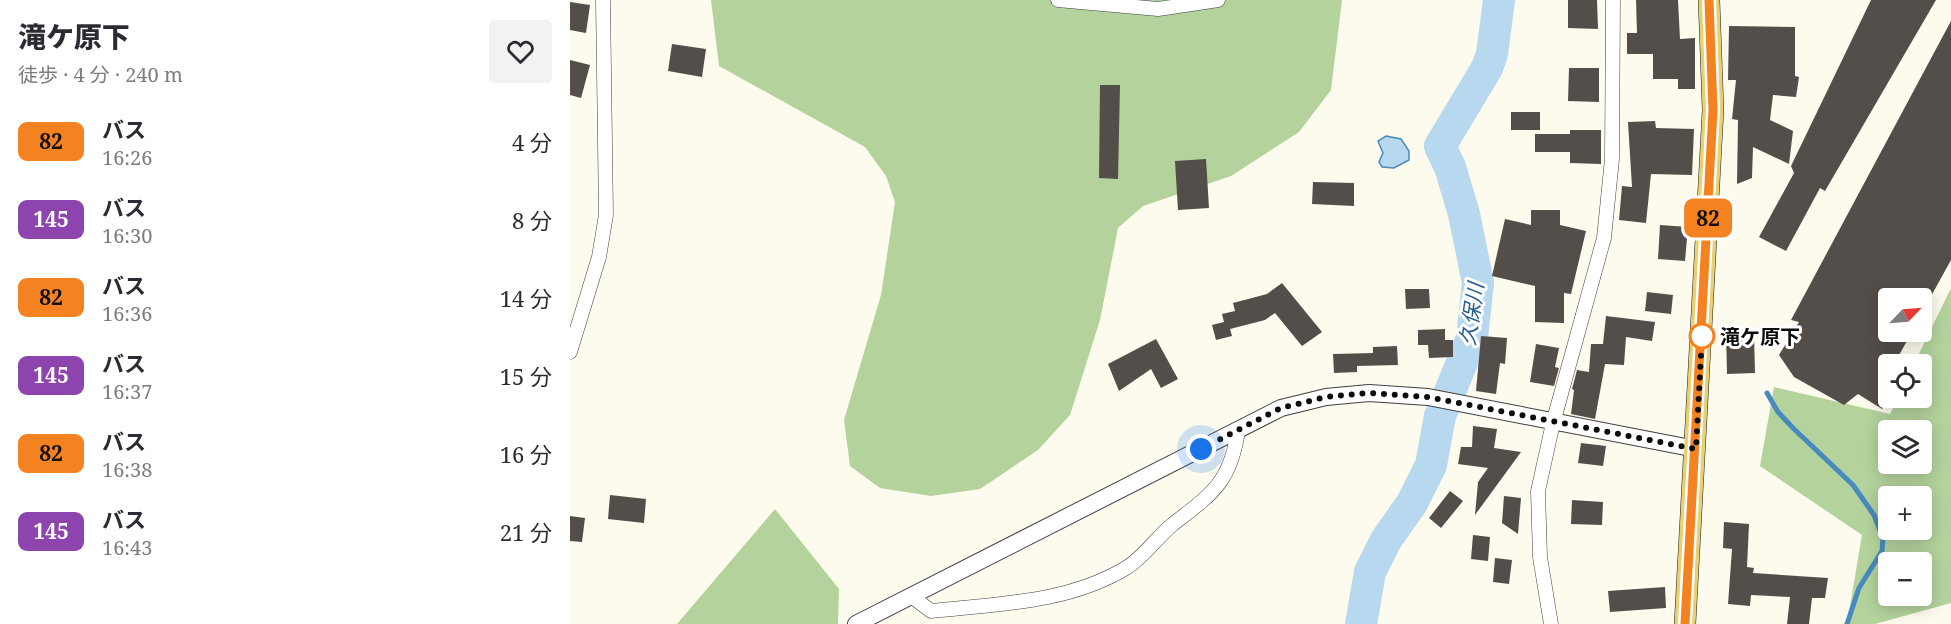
<!DOCTYPE html>
<html lang="ja">
<head>
<meta charset="utf-8">
<style>
	body { margin:0; font-family:"Noto Serif","Noto Sans JP",serif; background:#f2f2f3; color:#2b2b33; height:100vh; display:flex; flex-direction:column; font-size:22px; white-space:nowrap }
	* { box-sizing:border-box; margin:0 }
	p { font-size:20px; color:#7c7c81 }
	.icon { flex:none; width:33px; height:33px; fill:none; stroke:currentColor; stroke-width:2; stroke-linecap:round; stroke-linejoin:round }
	.map { position:relative; flex:1; overflow:hidden }
	.panel { display:flex; flex-direction:column; background:#fff; width:570px }
	.panel>* { flex:none }
	.badge { padding:0 12px; border-radius:9px; font-size:21px; line-height:39px }
	.needle { width:39px; rotate:65deg }
	.fabs { position:absolute; left:1308px; top:288px; display:grid; gap:12px }
	.fabs a { display:grid; place-items:center; width:54px; height:54px; border-radius:6px; background:#fff; box-shadow:0 3px 15px #0003; font-size:30px }
	.you { position:absolute; width:30px; height:30px; margin:-15px; border:4px solid #fff; border-radius:50%; background:#1a73e8; box-shadow:0 0 0 9px #1a73e833 }
	.map>.badge { position:absolute; translate:-50% -50%; box-shadow:0 0 0 3px #fff }
	.round { display:grid; place-items:center; flex:none; width:63px; height:63px; border-radius:6px; background:#f2f2f3 }
	.head { display:flex; align-items:center; justify-content:space-between; height:102px; padding:0 18px }
	h1 { font-size:28px; font-weight:800; line-height:45px }
	ul { padding:0; list-style:none }
	li { display:flex; align-items:center; gap:18px; height:78px; padding:0 18px }
	li div { flex:1 }
	li b { display:block; font-size:22px }
	li em { font-style:normal }
	li .badge { min-width:66px; font-weight:700; text-align:center }
	main { display:flex; flex:1; min-height:0 }
	.map>svg:first-child { display:block }
	.forest { fill:#b3d29c; fill-rule:evenodd }
	.water { fill:#b8d8ef; stroke:#478abe; stroke-width:1.5 }
	.lines { fill:none; stroke-linecap:round; stroke-linejoin:round }
	.stream { stroke:#478abe; stroke-width:5 }
	.river { stroke:#b8d8ef; stroke-width:32 }
	.building { fill:#544e4a }
	.minor-casing { stroke:#3f3f3f; stroke-width:15 }
	.tertiary-casing { stroke:#3f3f3f; stroke-width:18 }
	.primary-casing { stroke:#1d1d1d; stroke-width:22 }
	.minor { stroke:#fff; stroke-width:14 }
	.tertiary { stroke:#fff; stroke-width:16 }
	.primary { stroke:#e9d072; stroke-width:21 }
	.line-casing { stroke:#fff; stroke-width:14 }
	.line { stroke:#f58220; stroke-width:9 }
	.walk { stroke:#0c0c0c; stroke-width:6; stroke-dasharray:0 10.8 }
	.stop-dot { fill:#fff; stroke:#f58220; stroke-width:3 }
	.labels { text-anchor:middle; dominant-baseline:central; stroke-width:6; stroke-linejoin:round; paint-order:stroke }
	.stop-label { font-size:20px; font-weight:bold; fill:#0c0c0c; stroke:#fff; text-anchor:start }
	.water-label { font-size:21px; font-style:italic; fill:#245d90; stroke:#fff }
</style>
</head>
<body>
<main>
<section class="panel">
<div class="head"><div><h1>滝ケ原下</h1><p>徒歩 · 4 分 · 240 m</p></div><a class="round"><svg class="icon" aria-label="heart" viewBox="0 0 24 24"><path d="M12 20l-8-8c-3-5 5-10 8-4 3-6 11-1 8 4z"/></svg></a></div>
<ul>
<li><span class="badge" style="background:#f58220;color:#111">82</span><div><b>バス</b><p>16:26</p></div><em>4 分</em></li>
<li><span class="badge" style="background:#8e44ad;color:#fff">145</span><div><b>バス</b><p>16:30</p></div><em>8 分</em></li>
<li><span class="badge" style="background:#f58220;color:#111">82</span><div><b>バス</b><p>16:36</p></div><em>14 分</em></li>
<li><span class="badge" style="background:#8e44ad;color:#fff">145</span><div><b>バス</b><p>16:37</p></div><em>15 分</em></li>
<li><span class="badge" style="background:#f58220;color:#111">82</span><div><b>バス</b><p>16:38</p></div><em>16 分</em></li>
<li><span class="badge" style="background:#8e44ad;color:#fff">145</span><div><b>バス</b><p>16:43</p></div><em>21 分</em></li>
</ul>
</section>
<div class="map">
<svg width="1381" height="624" viewBox="0 0 1381 624">
	<rect width="100%" height="100%" fill="#fdfbee"/>
	<!-- forest -->
	<path class="forest" d="M141,0h631l-11,90 -32,42 -68,44 -88,30 -25,22 -18,92 -30,95 -32,35 -58,39 -49,7 -51,-8 -30,-22 -6,-46 37,-125 14,-93 -9,-26 -21,-29 -146,-81z
		M1381,288v315l-76,21h-28l15,-89 -102,-69 14,-79 116,27 8,-16h24v-34h-8zM1318,430h34v34h-34zM1318,496h34v34h-34zM1318,562h34v34h-34z
		M205,509l64,80 -1,35h-161z"/>
	<!-- water -->
	<path class="water" d="M816,136l15,3 8,12v9l-15,8 -12,-1 -3,-5 4,-9 -5,-12z"/>
	<g class="lines">
		<!-- stream -->
		<path class="stream" d="M1197,393l11,19 16,17 59,56 21,30 9,23 -1,13 -23,37 -12,36"/>
		<!-- river -->
		<path class="river" d="M791,624l9,-52 16,-32 26,-37 19,-38 9,-49 32,-78 6,-55 -14,-69 -14,-47 -10,-21 47,-78 5,-14 7,-54"/>
	</g>
	<!-- building -->
	<path class="building" d="M998,0h29l1,29 -30,-1z
		M1066,0h42l2,39 15,-1v51h-17v-10h-25v-25h-26v-21h10z
		M1301,0h65l-111,191 -5,-3 -34,63 -27,-14 35,-64 -3,-7z
		M0,2l20,3 -4,28 -16,-3z
		M1381,21v239l-21,38h-42v34h24l-18,32h-6v35l-6,10 -24,-15 -14,11 -50,-28 -15,-22 20,-33 -8,-2z
		M1159,26l66,1v49l4,1 -3,20 -23,-2 -3,25 23,11 -4,33 -36,-17 -1,31 -15,6 1,-64 -6,-1 4,-39h-8z
		M102,44l34,5 -4,28 -34,-6z
		M0,60l20,5 -9,33 -11,-3z
		M999,68h30v34l-31,-1z
		M530,85h20l-2,94 -19,-1z
		M941,112h29v18h-29z
		M1085,121l1,7 38,1 -2,46 -41,-1 -5,49 -27,-3 3,-34 10,1 -4,-65z
		M1000,130h31v34l-31,-1v-11h-35v-18h35z
		M636,159l3,49 -31,2 -3,-49z
		M743,182l41,1v23l-42,-2z
		M961,210h29v15l26,6 -15,63 -7,-1v30l-29,-1v-36l-43,-10 13,-57 26,6z
		M1090,225l28,2 -3,34 -27,-2z
		M712,283l40,49 -20,14 -27,-33 -10,7 -35,9 2,7 -16,4 -4,-15 12,-3 -2,-8 13,-3 -2,-8 34,-9z
		M835,289h24l1,19 -24,1z
		M1077,292l26,3 -2,19 -26,-3z
		M1036,316l49,6 -3,19 -26,-4 -2,28 -19,-1 -10,55 -24,-5 3,-24 -2,-1 5,-19 12,2 2,-28h12z
		M875,329v11h8v17l-24,1 -1,-13h-10v-15z
		M1156,333h28l1,40 -28,1z
		M911,336l26,2 -2,26 -5,-1 -4,31 -20,-3z
		M586,339l22,40 -17,9 -10,-19 -32,22 -11,-27z
		M966,344l23,4 -4,19 4,1 -5,18 -24,-4z
		M827,346l1,19 -41,1v6l-23,1 -1,-19 40,-1v-6z
		M903,426l24,3 -3,19 27,4 -46,63 3,-33 10,-14 -30,-4 3,-17h11z
		M1011,443l25,3 -3,20 -25,-3z
		M880,491l13,10 -22,27 -12,-10z
		M40,495l36,4 -2,24 -36,-4z
		M934,496l17,2 -3,36 -16,-11z
		M1002,500l31,2 -1,23 -31,-1z
		M0,516l15,2 -3,24 -12,-1z
		M1154,522l25,2 -2,43 7,1 -1,5 75,5 -3,20h-13l-3,26h-22l3,-27 -39,-2 -1,11 -22,-2 4,-55 -9,-1z
		M903,535l17,2 -2,24 -17,-2z
		M925,558l17,2 -3,24 -16,-2z
		M1095,587l1,21 -56,4 -2,-21z"/>
	<g class="lines">
		<defs>
			<path id="minor" d="M488,0l100,9 60,-9
				M0,352l29,-95 7,-42 -3,-215
				M341,596l20,15c66,-7 137,-8 195,-43 18,-11 31,-31 47,-44 39,-30 58,-42 65,-94
				M981,624l-11,-67 -2,-66 15,-68 51,-185 8,-79 1,-159"/>
			<path id="tertiary" d="M286,624l425,-216 45,-11 43,-4 59,4 268,52"/>
			<path id="primary" d="M1115,624l28,-514 -4,-110"/>
		</defs>
		<!-- minor casing -->
		<use href="#minor" class="minor-casing"/>
		<!-- tertiary casing -->
		<use href="#tertiary" class="tertiary-casing"/>
		<!-- primary casing -->
		<use href="#primary" class="primary-casing"/>
		<!-- minor -->
		<use href="#minor" class="minor"/>
		<!-- tertiary -->
		<use href="#tertiary" class="tertiary"/>
		<!-- primary -->
		<use href="#primary" class="primary"/>
	</g>
	<g class="lines">
		<defs>
			<path id="line" d="M1115,624l28,-514 -4,-110"/>
		</defs>
		<!-- line casing -->
		<use href="#line" class="line-casing"/>
		<!-- line -->
		<use href="#line" class="line"/>
		<!-- walk -->
		<path class="walk" d="M631,449l80,-41 45,-11 43,-4 59,4 268,52 6,-113"/>
	</g>
	<!-- markers -->
	<circle class="stop-dot" cx="1132" cy="336" r="12"/>
	<g class="labels">
		<!-- stop labels -->
		<g class="stop-label">
			<text x="1150" y="336">滝ケ原下</text>
		</g>
		<!-- water labels -->
		<g class="water-label">
			<text transform="translate(901 314) rotate(-82)">久保川</text>
		</g>
	</g>
</svg>
<div class="fabs">
<a><svg class="needle" viewBox="-14 -14 28 28"><path d="M0-13l5 13h-10z" fill="#e53935"/><path d="M0 13l5-13h-10z" fill="#7c7c81"/></svg></a>
<a><svg class="icon" aria-label="locate" viewBox="0 0 24 24"><circle cx="12" cy="12" r="6"/><path d="M12 2v4M12 18v4M2 12h4M18 12h4"/></svg></a>
<a><svg class="icon" aria-label="layers" viewBox="0 0 24 24"><path d="M12 4l9 5-9 5-9-5zM3 14l9 5 9-5"/></svg></a>
<a>+</a>
<a>−</a>
</div>
<div class="you" style="left:631px;top:449px"></div>
<b class="badge" style="left:1138px;top:218px;background:#f58220;color:#111">82</b>
</div>
</main>
</body>
</html>
